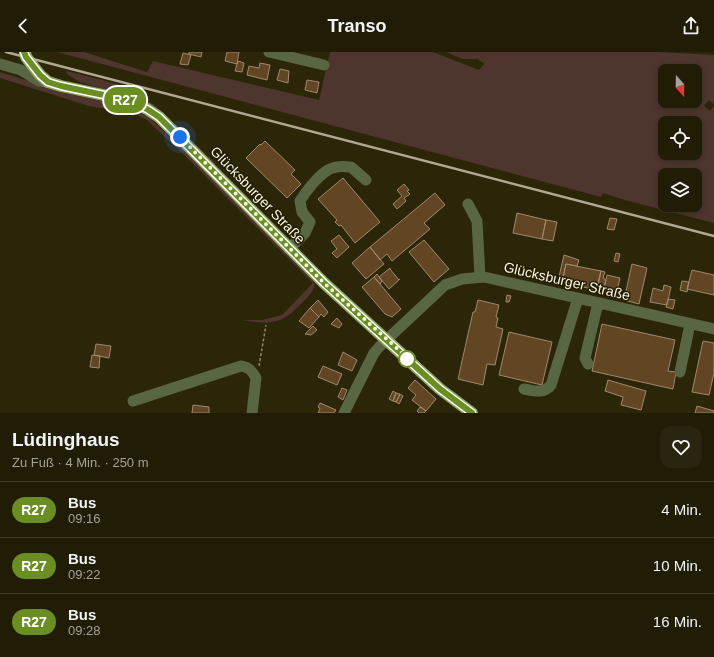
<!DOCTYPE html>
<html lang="de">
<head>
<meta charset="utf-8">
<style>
	body { margin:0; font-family:Helvetica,sans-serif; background:#292510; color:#f1f3f6; height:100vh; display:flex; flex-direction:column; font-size:15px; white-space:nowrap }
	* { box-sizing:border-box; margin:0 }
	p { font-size:13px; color:#a2a19b }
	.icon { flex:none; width:22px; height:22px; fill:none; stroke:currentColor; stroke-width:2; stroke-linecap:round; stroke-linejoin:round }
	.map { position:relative; height:361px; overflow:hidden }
	.details { display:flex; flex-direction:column; background:#211c06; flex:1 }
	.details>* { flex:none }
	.badge { padding:0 8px; border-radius:13px; font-size:14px; line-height:26px }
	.needle { width:26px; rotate:160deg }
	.buttons { position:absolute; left:658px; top:12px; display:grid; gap:8px }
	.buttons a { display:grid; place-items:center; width:44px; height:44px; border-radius:8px; background:#211c06; box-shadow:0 2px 6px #0003,0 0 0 1px #3e3a28; font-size:20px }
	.you { position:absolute; width:20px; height:20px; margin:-10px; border:3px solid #fff; border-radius:50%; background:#1a73e8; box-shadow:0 0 0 6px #1a73e833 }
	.map>.badge { position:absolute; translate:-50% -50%; box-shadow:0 0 0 2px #fff }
	.round { display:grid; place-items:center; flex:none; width:42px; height:42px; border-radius:12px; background:#292510 }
	.summary { display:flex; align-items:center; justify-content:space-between; height:68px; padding:0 12px }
	h1 { font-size:19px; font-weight:800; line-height:30px }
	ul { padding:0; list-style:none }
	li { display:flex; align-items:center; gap:12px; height:56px; padding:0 12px; border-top:1px solid #3e3a28 }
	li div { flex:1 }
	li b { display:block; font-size:15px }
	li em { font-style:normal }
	li .badge { min-width:44px; font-weight:700; text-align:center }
	header { display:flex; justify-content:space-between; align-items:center; height:52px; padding:0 12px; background:#211c06; font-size:18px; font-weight:800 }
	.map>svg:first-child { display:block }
	.green { fill:#4e352d; fill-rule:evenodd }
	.building { fill:#624523; stroke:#a0886f }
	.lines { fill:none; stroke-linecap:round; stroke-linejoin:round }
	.path { stroke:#8b866e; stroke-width:1.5; stroke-dasharray:3 2; stroke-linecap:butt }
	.minor { stroke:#586643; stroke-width:11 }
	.major { stroke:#88a55b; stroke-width:12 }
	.rail { stroke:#ada993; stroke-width:2.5 }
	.line-casing { stroke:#fff; stroke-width:9 }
	.line { stroke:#6b8e23; stroke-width:6 }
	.walk { stroke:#f8f5e3; stroke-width:4; stroke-dasharray:0 7.2 }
	.stop-dot { fill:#fff; stroke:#6b8e23; stroke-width:2 }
	.labels { text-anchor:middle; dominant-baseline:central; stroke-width:3; stroke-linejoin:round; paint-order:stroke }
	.street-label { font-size:14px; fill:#f8f5e3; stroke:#231d01 }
</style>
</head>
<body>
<header><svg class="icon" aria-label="back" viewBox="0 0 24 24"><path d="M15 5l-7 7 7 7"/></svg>Transo<svg class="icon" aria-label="share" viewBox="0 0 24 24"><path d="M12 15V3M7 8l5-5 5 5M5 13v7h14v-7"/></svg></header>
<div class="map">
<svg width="714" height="361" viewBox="0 0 714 361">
	<rect width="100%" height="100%" fill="#2c2608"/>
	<!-- green -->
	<path class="green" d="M57,0h27l63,20 6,-11 166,39 11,-48h103l46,18 5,-6 -6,-5h-16l-16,-7h213l55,3v49l-5,-4 -5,6 6,5 4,-5v117l-89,-23 -22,-7 -2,4zM665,19h30v30h-30zM665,71h30v30h-30zM665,123h30v30h-30z
		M67,19l62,16 28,20 59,57h-3l-37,-37 -60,-34 -36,-11 -12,-7 -2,-3z
		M0,20l42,13 81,20 24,11 41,38 127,129c-1,8 -5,12 -11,18 -22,23 -31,24 -62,19h20l20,-5 31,-32 -127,-126 -39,-37 -12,-6 -46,-8 -89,-28z"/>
	<!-- building -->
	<path class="building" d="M189,0h13l-1,5 -12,-3z
		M227,0h12l-2,12 -12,-3z
		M183,1l8,2 -3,10 -8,-1z
		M238,9l6,2 -2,9 -7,-1z
		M260,11l10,2 -3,15 -20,-5 2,-9 10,2z
		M280,17l9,2 -1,12 -11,-3z
		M307,28l12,2 -2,11 -12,-3z
		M265,89l30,29 -4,4 10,10 -14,14 -41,-40 14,-14 1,1z
		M343,126l37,44 -25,21 -14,-18 -2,1 -4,-4 2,-2 -19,-21z
		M404,132l5,6 -2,1 3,3 -6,4 2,3 -9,8 -4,-5 9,-8 -5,-6z
		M435,141l10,12 -21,18 6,6 -38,32 -5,-7 -7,6 -10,-13z
		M517,161l29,7 -4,19 -29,-6z
		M610,166l7,1 -3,11 -7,-1z
		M546,168l11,2 -4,19 -11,-2z
		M339,183l10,12 -12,11 -5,-5 5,-4 -6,-8z
		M424,188l25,29 -15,13 -25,-30z
		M370,195l14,17 -18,15 -14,-16z
		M616,201l4,1 -2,8 -4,-1z
		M564,203l15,5 -2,6 -11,-2 -4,18 -4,-1z
		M566,212l35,7 -5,19 -34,-8z
		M632,212l15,4 -8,36 -15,-4z
		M390,216v1l9,11 1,-1 -11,10 -10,-12z
		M692,218l22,5v20l-27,-6z
		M601,219l4,1 -2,6 3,2 -2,7 -6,-1z
		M377,222l5,7 -2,3 -6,-7z
		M607,223l13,3 -4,18 -13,-4z
		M374,225l27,32 -9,8 -7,-3 -23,-27z
		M682,229l7,1 -2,10 -7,-2z
		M664,233l7,2 -4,18 -17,-3 3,-14 10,3z
		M507,243l4,1 -2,6h-3z
		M668,247l7,1 -2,9 -7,-2z
		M318,248l10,12 -4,5 -3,-3 -2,3 -9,-9z
		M478,248l21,5 -3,12 2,1 -2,9 7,2 -8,36 -8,-1 -4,21 -25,-6 15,-67h2z
		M310,256l9,9 -10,11 -10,-7z
		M337,266l5,6 -3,4 -8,-4z
		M602,272l73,16 -7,31 8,1 -3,17 -81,-18z
		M313,274l4,4 -6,5 -6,-1z
		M509,280l43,10 -10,43 -43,-10z
		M703,289l11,2v30l-5,22 -17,-3z
		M96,292l15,2 -2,12 -15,-3z
		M343,300l14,8 -5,11 -14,-6z
		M92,303l8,1 -1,12 -9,-1z
		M323,314l19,8 -5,11 -19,-8z
		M415,328l21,19 -10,12 -14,-11 4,-5 -8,-7z
		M608,328l38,11 -5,19 -20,-5 2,-8 -18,-6z
		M342,336l5,2 -4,10 -5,-3z
		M393,339l3,2 -3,8 -4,-2z
		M396,341l4,1 -4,8 -3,-1z
		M400,342l3,2 -4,8 -3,-2z
		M320,351l16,7 -2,3h-16l2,-5 -2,-1z
		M193,353l16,2v6h-17z
		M697,354l17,5v2h-19z
		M420,355l6,4 -2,2h-5l-2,-2z"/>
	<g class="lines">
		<!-- path -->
		<path class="path" d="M259,314l7,-41"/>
		<!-- minor -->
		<path class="minor" d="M269,0l55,13
			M0,12l21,6 18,11 9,1
			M468,152l9,17 3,56
			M289,197l16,-16 5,-11 -8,-10 -2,-11c6,-10 18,-25 28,-31 7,-4 15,-4 23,-3l15,13
			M588,312l-3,-6 13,-55
			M680,320l10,-48
			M524,337c10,2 20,5 27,-4l27,-87
			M133,349l108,-35c8,1 11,5 15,12l-4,35
			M344,361l30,-60 6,-7 65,-61 17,-6 22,-2 230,52"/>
		<!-- major -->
		<path class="major" d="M25,0l1,5 14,18 8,7 13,4 57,12 29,11 12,8 165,166 116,106 32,24"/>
		<!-- rail -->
		<path class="rail" d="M6,0l708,184"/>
	</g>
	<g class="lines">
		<defs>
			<path id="line" d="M24,0l2,5 14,18 8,7 13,4 57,12 29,11 12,8 165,166 116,106 32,24"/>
		</defs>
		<!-- line casing -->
		<use href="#line" class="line-casing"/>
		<!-- line -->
		<use href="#line" class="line"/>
		<!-- walk -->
		<path class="walk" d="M180,85l144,146 76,68 7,8"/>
	</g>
	<!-- markers -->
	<circle class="stop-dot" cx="407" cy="307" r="8"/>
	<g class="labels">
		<!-- street labels -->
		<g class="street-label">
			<text transform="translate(258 143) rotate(46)">Glücksburger Straße</text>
			<text transform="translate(567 229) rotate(13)">Glücksburger Straße</text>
		</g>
	</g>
</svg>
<div class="buttons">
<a><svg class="needle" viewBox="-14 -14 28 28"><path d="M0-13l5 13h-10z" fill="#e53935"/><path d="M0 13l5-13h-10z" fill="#a2a19b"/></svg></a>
<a><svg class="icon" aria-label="locate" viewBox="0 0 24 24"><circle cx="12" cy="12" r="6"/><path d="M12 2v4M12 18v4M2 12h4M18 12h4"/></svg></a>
<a><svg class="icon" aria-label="layers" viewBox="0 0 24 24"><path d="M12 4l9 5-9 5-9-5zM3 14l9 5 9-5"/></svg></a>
</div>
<div class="you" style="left:180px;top:85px"></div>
<b class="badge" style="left:125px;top:48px;background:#6b8e23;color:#fff">R27</b>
</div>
<section class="details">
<div class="summary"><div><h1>Lüdinghaus</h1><p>Zu Fuß · 4 Min. · 250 m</p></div><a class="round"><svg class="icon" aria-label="heart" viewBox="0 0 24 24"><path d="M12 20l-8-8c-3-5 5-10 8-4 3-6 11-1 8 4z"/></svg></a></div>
<ul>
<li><span class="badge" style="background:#6b8e23;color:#fff">R27</span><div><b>Bus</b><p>09:16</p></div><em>4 Min.</em></li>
<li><span class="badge" style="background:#6b8e23;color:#fff">R27</span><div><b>Bus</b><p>09:22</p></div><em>10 Min.</em></li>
<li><span class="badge" style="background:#6b8e23;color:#fff">R27</span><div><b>Bus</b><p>09:28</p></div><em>16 Min.</em></li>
</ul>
</section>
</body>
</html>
